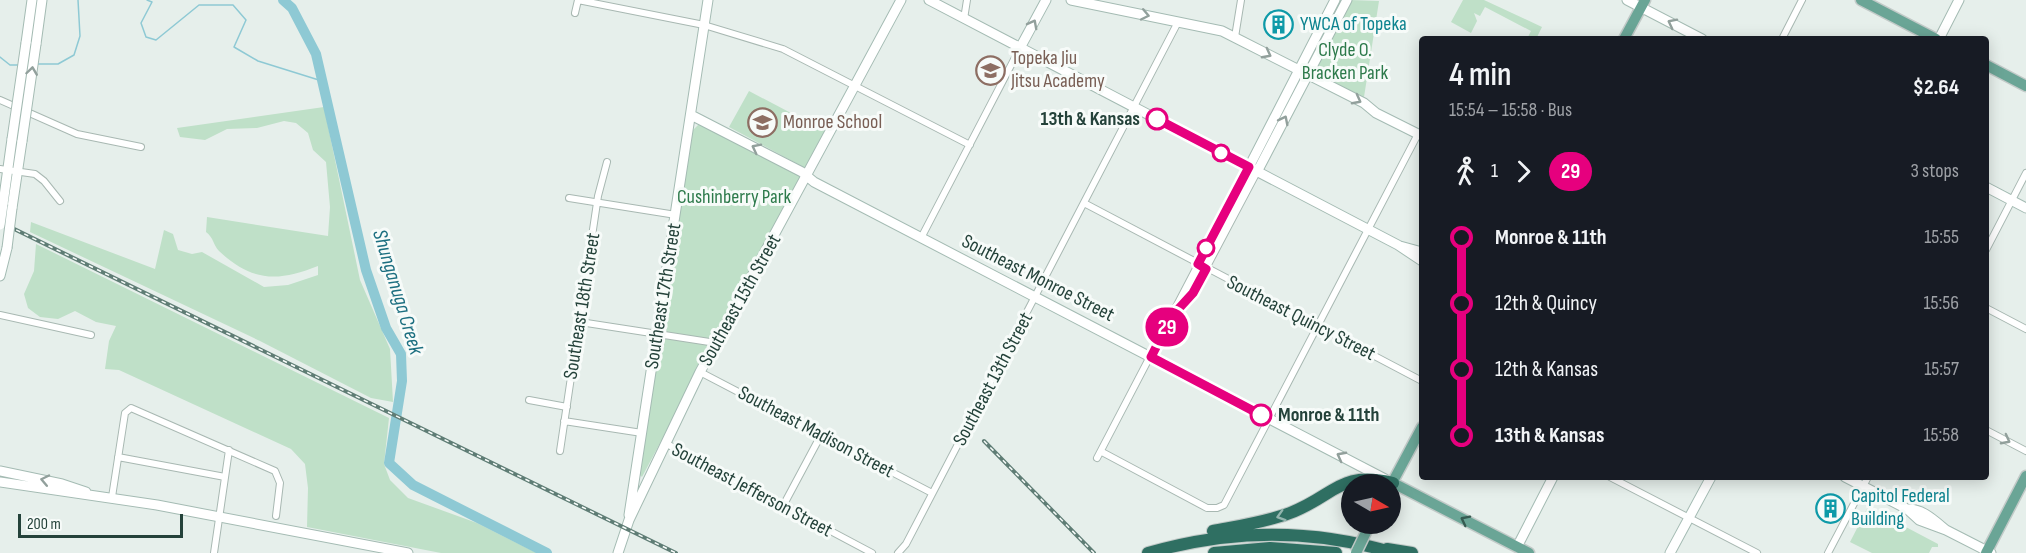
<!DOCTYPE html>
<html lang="en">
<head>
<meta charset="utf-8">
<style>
	body { margin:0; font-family:"Sofia Sans Condensed",sans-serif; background:#242831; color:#f1f3f6; height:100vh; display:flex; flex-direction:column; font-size:22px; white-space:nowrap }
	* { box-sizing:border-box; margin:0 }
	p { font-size:20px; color:#9ea1a6 }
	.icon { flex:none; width:33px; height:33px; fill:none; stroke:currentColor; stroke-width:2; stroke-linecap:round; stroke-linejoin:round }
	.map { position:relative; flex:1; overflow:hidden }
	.details { position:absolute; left:1419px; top:36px; width:570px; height:444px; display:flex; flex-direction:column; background:#171b24; border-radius:6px; box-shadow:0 3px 15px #0003 }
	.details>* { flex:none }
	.badge { padding:0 12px; border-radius:20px; font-size:21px; line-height:39px }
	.needle { width:39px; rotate:99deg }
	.tools { position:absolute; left:1341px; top:474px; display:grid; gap:12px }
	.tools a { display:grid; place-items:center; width:60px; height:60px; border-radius:50%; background:#171b24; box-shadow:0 3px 15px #0003; font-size:30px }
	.scale { position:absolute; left:18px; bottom:15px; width:165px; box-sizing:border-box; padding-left:6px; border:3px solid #24423a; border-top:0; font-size:16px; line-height:21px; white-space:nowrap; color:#24423a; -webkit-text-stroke:4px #f7fbf9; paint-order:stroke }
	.map>.badge { position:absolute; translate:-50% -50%; box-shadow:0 0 0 3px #fff }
	.legs { display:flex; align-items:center; gap:9px; height:66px; padding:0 30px; font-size:20px }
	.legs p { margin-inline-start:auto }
	.head { display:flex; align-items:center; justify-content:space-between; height:102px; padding:0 30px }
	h1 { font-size:33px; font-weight:600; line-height:45px }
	ul { padding:0 30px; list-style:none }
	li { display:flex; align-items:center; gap:21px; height:66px; font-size:22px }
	li i { display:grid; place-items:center; width:9px; height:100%; margin:0 8px; background:currentColor }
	li i::after { content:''; width:15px; height:15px; margin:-8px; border:4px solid; border-radius:50%; background:#171b24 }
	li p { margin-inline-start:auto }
	li:first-child i { background:linear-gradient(#0000 50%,currentColor 0) }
	li:last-child i { background:linear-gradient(currentColor 50%,#0000 0) }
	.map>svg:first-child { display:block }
	.green { fill:#bfe0c8 }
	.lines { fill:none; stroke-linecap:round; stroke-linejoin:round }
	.stream { stroke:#8ec9d4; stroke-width:1.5 }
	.river { stroke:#8ec9d4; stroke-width:10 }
	.street-casing { stroke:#a8b8b2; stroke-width:8 }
	.secondary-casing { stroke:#a4bbb3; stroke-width:11 }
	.primary-casing { stroke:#c2cac8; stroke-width:13 }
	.highway-casing { stroke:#c2cac8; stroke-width:14 }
	.street { stroke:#fff; stroke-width:6 }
	.secondary { stroke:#fff; stroke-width:9 }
	.primary { stroke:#6aa596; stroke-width:10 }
	.highway { stroke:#2f6f62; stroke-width:12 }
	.rail-casing { stroke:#5f7d75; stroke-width:4 }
	.rail { stroke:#f7fbf9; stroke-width:1.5; stroke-dasharray:4.5; stroke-linecap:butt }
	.secondary-bridge-casing { stroke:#a4bbb3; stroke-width:11; stroke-linecap:butt }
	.primary-bridge-casing { stroke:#c2cac8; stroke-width:13; stroke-linecap:butt }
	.secondary-bridge { stroke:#fff; stroke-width:9 }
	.primary-bridge { stroke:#6aa596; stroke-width:10 }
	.oneway { stroke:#92a09c }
	.oneway2 { stroke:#93b5ae }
	.oneway3 { stroke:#365b51 }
	.line-1-casing { stroke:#fff; stroke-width:14 }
	.line-1 { stroke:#e6007e; stroke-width:9 }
	.stop-1-dot { fill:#fff; stroke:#e6007e; stroke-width:3 }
	.labels { text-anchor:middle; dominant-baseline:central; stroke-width:6; stroke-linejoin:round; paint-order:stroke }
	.culture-label { font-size:20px; fill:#0d838f; stroke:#f7fbf9; text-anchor:start }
	.park-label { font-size:20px; fill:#2d7a4b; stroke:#f7fbf9 }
	.education-label { font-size:20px; fill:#785e54; stroke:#f7fbf9; text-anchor:start }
	.stop-label { font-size:20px; font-weight:bold; fill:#24423a; stroke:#f7fbf9; text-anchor:end }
	.street-label { font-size:20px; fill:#24423a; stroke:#f7fbf9 }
	.water-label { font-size:21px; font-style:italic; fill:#1c6f80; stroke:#f7fbf9 }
</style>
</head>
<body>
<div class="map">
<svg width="2026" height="553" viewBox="0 0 2026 553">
	<rect width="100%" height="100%" fill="#e6efeb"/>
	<!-- green -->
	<path class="green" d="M1350,0l29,1 -15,96 -50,-23 -1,-3z
		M1463,0h21l58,27 -6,12h-9l4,-8 -46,-24 -5,9 -6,-3 3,8 -6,12 -20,-11z
		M749,91l78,41 -20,37 -78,-42z
		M324,107l36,173 30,69 3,53 -22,-4 -111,-57 -230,-109 1,-10 124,47 9,-39 9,4 5,16 14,4 10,-2 62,35 24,-2 30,-10v-9c-40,16 -66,16 -99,-15 -6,-6 -5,-13 -13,-19l1,-15 121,19 2,-29 -4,-45 -13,-12 -5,-17 -12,-10 -12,-2 -27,7 -30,1 -22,11 -25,-3 -3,-9z
		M699,124l103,51 -160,302 -3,-3 54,-344z
		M36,244l353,174 -5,46 6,16 18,18 69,25 60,30h-96l-134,-26 1,-39 -3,-24 -14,-15 -172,-79 -14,-1 4,-28 7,-15 -20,-4 -21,-11 -17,8 -18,-2 -12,-9 -4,-14 10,-23z
		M1868,507l70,37v3h-6l-3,6h-57l-22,-11z"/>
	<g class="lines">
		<!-- stream -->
		<path class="stream" d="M147,0l5,2 -11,21 5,14 10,3 43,-35h34l13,15 -12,27 24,14 64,20
			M0,57l10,8h10
			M37,64h21l16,-9 6,-19 -2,-36"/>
		<!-- river -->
		<path class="river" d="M283,0l9,8 24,46 50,216 20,58 15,26 1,27 -13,82 24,22 134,68"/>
		<defs>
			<path id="street" d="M578,0l126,25 79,24 187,96
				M575,13l3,-13
				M964,19l3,-19
				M1235,37l6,-37
				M1782,39l20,-39
				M0,100l77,34 64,13
				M0,169l35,5 9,7 16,20
				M569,198l107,17
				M1084,203l338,178
				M921,238l99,-190
				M1986,250l40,-77
				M1986,308l40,21
				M1175,314l18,-21 64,-121
				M0,315l91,20
				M580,322l136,21
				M700,372l232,121
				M529,400l38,7
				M564,421l78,12
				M1986,430l40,21
				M665,443l207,110
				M560,451l38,-255 9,-34
				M1102,452l105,56h10l7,-3 194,-371
				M118,457l107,20
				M1097,458l152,-291
				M1610,477l147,76
				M112,497l13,-84 6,-5 144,63 5,12 -4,33
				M783,506l38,-71
				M214,553l15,-103
				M898,553l8,-9 272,-522
				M1828,553l40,-76"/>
			<path id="secondary" d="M929,0l469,245 24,16
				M1071,0l151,31 142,72 12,10 46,23
				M1627,0l75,39
				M1939,39l20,-39
				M26,43l6,-43
				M36,44l6,-44
				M1020,48l26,-48
				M691,115l111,57 12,10 571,297
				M1249,167l86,-167
				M1257,172l90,-172
				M1986,187l40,21
				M3,204l9,-65
				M12,208l10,-67
				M1400,246l22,6
				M0,276l7,-28
				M0,471l62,13 24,8
				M1845,477l62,32c15,-1 28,12 39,21
				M0,482l157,23 251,48
				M1907,509l12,11 27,10 45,23
				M629,515l79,-515
				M1517,547l36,-70
				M618,553l11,-33 71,-148 201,-372
				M1670,553l41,-76"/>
			<path id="primary" d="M1861,0l75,39
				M1624,39l21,-39
				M1986,65l40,21
				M1393,483l136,70
				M1390,487l32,-60
				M1986,553l40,-77"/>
			<path id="highway" d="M1213,531c26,-5 53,-9 77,-18 45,-17 49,-43 103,-30
				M1387,549l25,4
				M1148,553c82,-24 164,-25 246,0
				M1214,553l56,-5 66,5"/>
		</defs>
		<!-- street casing -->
		<use href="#street" class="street-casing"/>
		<!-- secondary casing -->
		<use href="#secondary" class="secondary-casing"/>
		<!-- primary casing -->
		<use href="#primary" class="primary-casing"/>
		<!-- highway casing -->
		<use href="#highway" class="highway-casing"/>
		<!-- street -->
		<use href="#street" class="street"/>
		<!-- secondary -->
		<use href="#secondary" class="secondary"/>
		<!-- primary -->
		<use href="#primary" class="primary"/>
		<!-- highway -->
		<use href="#highway" class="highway"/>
		<defs>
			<path id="rail" d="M0,222l676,331
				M984,441l110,112"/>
		</defs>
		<!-- rail casing -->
		<use href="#rail" class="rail-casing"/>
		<!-- rail -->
		<use href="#rail" class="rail"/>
		<defs>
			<path id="secondary-bridge" d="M12,139l14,-96
				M22,141l14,-97
				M0,225l3,-21
				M7,248l5,-40"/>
			<path id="primary-bridge" d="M1356,553l14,-29"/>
		</defs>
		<!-- secondary-bridge casing -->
		<use href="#secondary-bridge" class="secondary-bridge-casing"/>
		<!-- primary-bridge casing -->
		<use href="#primary-bridge" class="primary-bridge-casing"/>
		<!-- secondary-bridge -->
		<use href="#secondary-bridge" class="secondary-bridge"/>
		<!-- primary-bridge -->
		<use href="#primary-bridge" class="primary-bridge"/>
	</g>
	<!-- one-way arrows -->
	<defs><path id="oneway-chevron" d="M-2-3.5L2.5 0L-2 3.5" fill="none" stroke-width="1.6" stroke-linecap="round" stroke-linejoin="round" transform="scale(1.5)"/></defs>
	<g class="oneway">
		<use href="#oneway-chevron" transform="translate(1145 15) rotate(12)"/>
		<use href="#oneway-chevron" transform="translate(1672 23) rotate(-153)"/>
		<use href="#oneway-chevron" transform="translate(1033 24) rotate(-62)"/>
		<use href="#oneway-chevron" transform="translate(1267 54) rotate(28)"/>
		<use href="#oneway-chevron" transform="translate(32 71) rotate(-82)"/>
		<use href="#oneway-chevron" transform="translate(1357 100) rotate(28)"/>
		<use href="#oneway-chevron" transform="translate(1284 120) rotate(-63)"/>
		<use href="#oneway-chevron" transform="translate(756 148) rotate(-153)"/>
		<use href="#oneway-chevron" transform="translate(2006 440) rotate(28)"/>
		<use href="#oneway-chevron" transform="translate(1341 456) rotate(-152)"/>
		<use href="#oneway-chevron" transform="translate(45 480) rotate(-168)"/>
	</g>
	<use class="oneway2" href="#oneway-chevron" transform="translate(1281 516) rotate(163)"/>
	<use class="oneway3" href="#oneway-chevron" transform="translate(1465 520) rotate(-153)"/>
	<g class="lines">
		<defs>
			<path id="line-1" d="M1157,119l92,48 -51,97 8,5 -13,24 -21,23 -21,41 110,58"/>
		</defs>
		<!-- line-1 casing -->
		<use href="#line-1" class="line-1-casing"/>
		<!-- line-1 -->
		<use href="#line-1" class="line-1"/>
	</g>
	<!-- icons -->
	<defs>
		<symbol id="building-ring" viewBox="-11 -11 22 22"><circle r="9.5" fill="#f7fbf9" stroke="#0f9aa8" stroke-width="1.5"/><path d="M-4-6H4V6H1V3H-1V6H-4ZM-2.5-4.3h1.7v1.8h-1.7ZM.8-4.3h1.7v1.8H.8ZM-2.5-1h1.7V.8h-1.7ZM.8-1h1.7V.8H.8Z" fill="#0f9aa8"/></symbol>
		<symbol id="school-ring" viewBox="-11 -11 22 22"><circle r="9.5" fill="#f7fbf9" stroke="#8d6e63" stroke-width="1.5"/><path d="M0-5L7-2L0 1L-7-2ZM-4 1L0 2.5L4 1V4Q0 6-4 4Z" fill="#8d6e63"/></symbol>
	</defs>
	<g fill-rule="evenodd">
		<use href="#building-ring" x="1262" y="8" width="33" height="33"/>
		<use href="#school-ring" x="974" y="54" width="33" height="33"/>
		<use href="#school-ring" x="746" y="106" width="33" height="33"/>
		<use href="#building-ring" x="1814" y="492" width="33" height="33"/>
	</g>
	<!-- markers -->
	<g class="stop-1-dot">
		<circle cx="1157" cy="119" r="10"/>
		<circle cx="1221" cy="153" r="8"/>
		<circle cx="1206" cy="248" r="8"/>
		<circle cx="1261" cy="415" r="10"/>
	</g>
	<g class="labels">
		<!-- culture labels -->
		<g class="culture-label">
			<text x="1300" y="24">YWCA of Topeka</text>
			<text x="1851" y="496">Capitol Federal<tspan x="1851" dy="23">Building</tspan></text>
		</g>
		<!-- park labels -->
		<g class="park-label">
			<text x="1345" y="50">Clyde O.<tspan x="1345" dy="23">Bracken Park</tspan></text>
			<text x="734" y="197">Cushinberry Park</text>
		</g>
		<!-- education labels -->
		<g class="education-label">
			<text x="1011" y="58">Topeka Jiu<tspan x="1011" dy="23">Jitsu Academy</tspan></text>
			<text x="783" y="122">Monroe School</text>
		</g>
		<!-- stop labels -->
		<g class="stop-label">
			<text x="1140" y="119">13th &amp; Kansas</text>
			<text x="1278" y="415" text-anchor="start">Monroe &amp; 11th</text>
		</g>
		<!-- street labels -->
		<g class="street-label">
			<text transform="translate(1038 278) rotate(27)">Southeast Monroe Street</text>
			<text transform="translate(663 296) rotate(-81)">Southeast 17th Street</text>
			<text transform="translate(740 300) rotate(-61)">Southeast 15th Street</text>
			<text transform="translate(582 306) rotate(-81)">Southeast 18th Street</text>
			<text transform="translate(1301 318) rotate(27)">Southeast Quincy Street</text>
			<text transform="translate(993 379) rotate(-62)">Southeast 13th Street</text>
			<text transform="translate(816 432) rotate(28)">Southeast Madison Street</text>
			<text transform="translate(752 490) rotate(28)">Southeast Jefferson Street</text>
		</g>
		<!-- water labels -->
		<g class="water-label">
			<text transform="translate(398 292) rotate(73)">Shunganuga Creek</text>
		</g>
	</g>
</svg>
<div class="tools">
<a><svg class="needle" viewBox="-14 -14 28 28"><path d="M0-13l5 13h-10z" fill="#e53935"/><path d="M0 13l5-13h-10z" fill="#9ea1a6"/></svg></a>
</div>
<div class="scale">200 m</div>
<b class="badge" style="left:1167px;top:327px;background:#e6007e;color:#fff">29</b>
<section class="details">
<div class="head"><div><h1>4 min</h1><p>15:54 – 15:58 · Bus</p></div><b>$2.64</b></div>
<div class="legs"><svg class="icon" aria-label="walk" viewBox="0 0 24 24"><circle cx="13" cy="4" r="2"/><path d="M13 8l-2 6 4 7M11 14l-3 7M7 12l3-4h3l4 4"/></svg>1<svg class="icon" aria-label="forward" viewBox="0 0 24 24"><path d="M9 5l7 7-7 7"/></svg><b class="badge" style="background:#e6007e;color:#fff">29</b><p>3 stops</p></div>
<ul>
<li><i style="color:#e6007e"></i><b>Monroe &amp; 11th</b><p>15:55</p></li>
<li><i style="color:#e6007e"></i><span>12th &amp; Quincy</span><p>15:56</p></li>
<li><i style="color:#e6007e"></i><span>12th &amp; Kansas</span><p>15:57</p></li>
<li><i style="color:#e6007e"></i><b>13th &amp; Kansas</b><p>15:58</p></li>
</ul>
</section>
</div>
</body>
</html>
